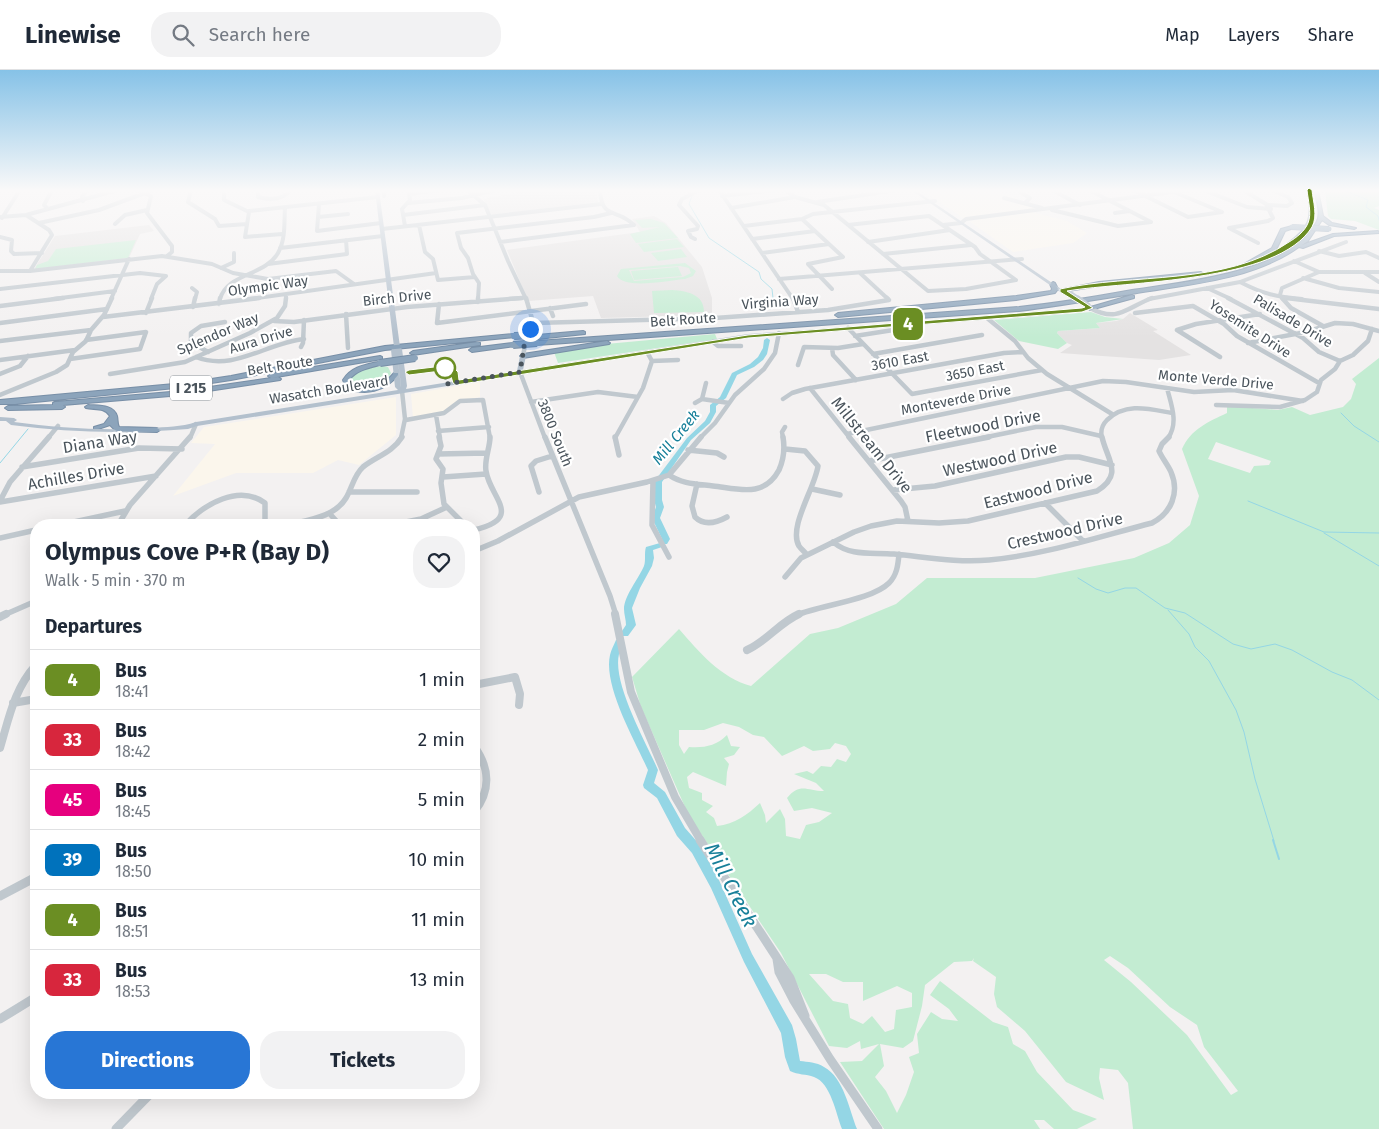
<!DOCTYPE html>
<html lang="en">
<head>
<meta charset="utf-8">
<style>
	body { margin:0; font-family:"Fira Sans",sans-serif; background:#f2f2f3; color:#1f2937; height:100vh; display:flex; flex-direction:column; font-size:19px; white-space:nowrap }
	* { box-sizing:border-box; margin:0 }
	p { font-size:16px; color:#747a83 }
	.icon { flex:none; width:28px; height:28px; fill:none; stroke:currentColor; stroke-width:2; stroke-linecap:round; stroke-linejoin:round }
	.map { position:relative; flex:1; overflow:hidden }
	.sheet { position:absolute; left:30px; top:449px; width:450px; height:580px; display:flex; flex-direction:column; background:#fff; border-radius:20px; box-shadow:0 5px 20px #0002 }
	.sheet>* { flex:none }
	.badge { padding:0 10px; border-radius:8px; font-size:18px; line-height:32px }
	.you { position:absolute; width:25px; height:25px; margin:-12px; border:4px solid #fff; border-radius:50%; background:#1a73e8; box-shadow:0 0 0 8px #1a73e833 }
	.map>.badge { position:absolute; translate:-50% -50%; box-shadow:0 0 0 2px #fff }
	h2 { padding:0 15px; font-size:19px; line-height:45px }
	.round { display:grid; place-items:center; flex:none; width:52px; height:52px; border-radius:20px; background:#f2f2f3 }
	.head { display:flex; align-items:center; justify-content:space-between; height:85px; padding:0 15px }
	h1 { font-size:24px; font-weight:700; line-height:38px }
	.cta { display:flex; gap:10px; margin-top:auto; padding:10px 15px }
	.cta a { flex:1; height:58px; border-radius:20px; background:#2876d5; color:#fff; font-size:20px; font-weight:700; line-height:58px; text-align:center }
	.cta a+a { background:#f2f2f3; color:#1f2937 }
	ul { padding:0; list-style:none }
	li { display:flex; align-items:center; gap:15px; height:60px; padding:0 15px; border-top:1px solid #e0e1e3 }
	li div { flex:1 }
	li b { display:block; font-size:19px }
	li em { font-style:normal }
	li .badge { min-width:55px; font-weight:700; text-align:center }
	header { display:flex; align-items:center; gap:30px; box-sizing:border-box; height:70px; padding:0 25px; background:#fff; border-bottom:1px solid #e0e1e3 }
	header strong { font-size:24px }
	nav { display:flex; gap:28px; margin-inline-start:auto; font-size:18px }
	.search { width:350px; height:45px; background:#f2f2f3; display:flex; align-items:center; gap:12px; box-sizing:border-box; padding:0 18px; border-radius:20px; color:#747a83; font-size:19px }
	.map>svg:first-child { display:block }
	.commercial { fill:#fbf6ec }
	.education { fill:#e4e2e2 }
	.green { fill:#c3ecd2; fill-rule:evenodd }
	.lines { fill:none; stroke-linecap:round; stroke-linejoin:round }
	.stream-far1 { stroke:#94d6e5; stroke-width:1 }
	.stream { stroke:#94d6e5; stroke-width:2 }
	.river { fill:#94d6e5; fill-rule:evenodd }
	.highway-casing { stroke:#788fa7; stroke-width:2 }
	.minor-far4 { stroke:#c0c8ce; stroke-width:4 }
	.minor-far3 { stroke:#c0c8ce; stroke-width:4.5 }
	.minor-far2 { stroke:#c0c8ce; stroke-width:5.5 }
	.minor-far1 { stroke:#c0c8ce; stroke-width:8 }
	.minor { stroke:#c0c8ce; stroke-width:9 }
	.major { fill:#b3c0cd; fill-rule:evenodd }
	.highway { fill:#8ca4bb; fill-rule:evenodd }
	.highway-bridge-far1-casing { stroke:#788fa7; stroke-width:6; stroke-linecap:butt }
	.highway-bridge-casing { stroke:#788fa7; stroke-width:8; stroke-linecap:butt }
	.major-bridge-far1 { stroke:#b3c0cd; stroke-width:4.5 }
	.major-bridge { stroke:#b3c0cd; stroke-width:5 }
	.highway-bridge-far1 { stroke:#8ca4bb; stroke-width:5 }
	.highway-bridge { stroke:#8ca4bb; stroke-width:6 }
	.line { fill:#6b8e23; stroke:#fff }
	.walk { stroke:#4a545c; stroke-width:5; stroke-dasharray:0 9 }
	.stop-dot { fill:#fff; stroke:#6b8e23; stroke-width:2.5 }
	.labels { text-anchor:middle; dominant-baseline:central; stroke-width:4.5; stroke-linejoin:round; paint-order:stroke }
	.far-street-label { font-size:14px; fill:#4a545c; stroke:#fff }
	.shield { fill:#fff; stroke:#80878d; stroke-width:1 }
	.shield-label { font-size:15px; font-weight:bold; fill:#4a545c }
	.far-water-label { font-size:15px; font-style:italic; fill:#18809a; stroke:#fff }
	.street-label { font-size:16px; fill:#4a545c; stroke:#fff }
	.near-water-label { font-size:21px; font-style:italic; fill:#18809a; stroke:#fff }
</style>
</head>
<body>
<header>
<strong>Linewise</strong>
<div class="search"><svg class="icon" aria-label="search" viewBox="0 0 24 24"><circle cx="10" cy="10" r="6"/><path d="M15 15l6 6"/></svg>Search here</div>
<nav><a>Map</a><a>Layers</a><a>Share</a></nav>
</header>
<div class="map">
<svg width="1379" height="1059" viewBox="0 0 1379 1059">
	<rect width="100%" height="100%" fill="#f3f1f1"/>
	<!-- commercial -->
	<path class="commercial" d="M921,120h80l34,18 -70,11z
		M1032,142l35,9 20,12 -14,10 -60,9 -44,-31z
		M480,312v15l-23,4 -13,11 -31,6 -2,-24z
		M396,327v38l-37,30 -21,-5 -25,13h-77l-63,23 42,-52 -24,-1 13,-16z"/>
	<!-- education -->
	<path class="education" d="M529,120h67l2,12 -106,13 -9,-16z
		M654,146l12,7 36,44 10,31v17l-111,3 -8,-22 -65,5 -21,-51 133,-18 -8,-13z
		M149,155l5,6 -14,3 -11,24 -95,11 21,-33z
		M1130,243l28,17 -5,1 38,24 -32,5 -99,-7 12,-8 -5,-2 -10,-10 1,-2 42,-3 -4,-5 20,-2 7,-2z"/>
	<!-- green -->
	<path class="green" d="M1325,120h54v16l-5,2 5,2v20l-24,-9 -24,-2 -3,-3z
		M651,149l13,4 14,15 -42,5 -6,-9 30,-7 -18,1 -7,-8z
		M677,169l7,8 -40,5 -6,-8z
		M136,170l-8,18 -93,11 2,-4 11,-4 8,-12z
		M681,179l6,8 -29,4 -7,-8z
		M685,193l11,8 -3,5 -8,3c-15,1 -60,11 -68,-3l4,-7zM680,196l9,2 2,5 -8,4 -49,4 -5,-11z
		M678,197l4,9 -48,4 -3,-9z
		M672,220c15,1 32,4 32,22l-50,1 -2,-22z
		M1091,242l14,5 18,2 -27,4 4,5 -42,3 -1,2 10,10 -9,6 -39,-8 -25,-21z
		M715,264l2,5 -159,24 -4,-11 52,-8z
		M1379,288v771h-246l-5,-46 -10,-13 -18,-2 -1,10 5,22 -38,-18 -41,-51 -28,-24 -3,-13 2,-17 -23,-16 1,-3 -2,3 -18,1 -29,23 -3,21 -9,35 -10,7 -23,-4 4,22 -9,11 11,14 11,22 9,-18 8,-23 -5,-15 10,-4 -2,-19 14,-22 11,7 16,2 -9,-12 -19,-14 10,-14 53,41 15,5 5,17 12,7 12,21 36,38 24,9 -20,10h-23l-10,-9h-10l6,9h-156l-44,-67 22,-1 17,-17 -18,5 -1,-8 -13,7 -18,-2 -48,-93 -92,-137 -48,-109 -9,-30 47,-48c20,23 42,49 72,57l59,-52 28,-6 58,-24 31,-26h108l99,-20 35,-15 21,-18 9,-29 -17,-47c9,-20 26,-27 45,-36v-7l51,4 14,-3 18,8 33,-8 8,-8 5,-15 -4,-5zM1216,372l55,19 -2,4 -15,1 -4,7 -42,-14zM723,653l16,4 14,8 11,2 18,19 22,-10 9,5 17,-2 5,-6 11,3 5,8 -5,8 -9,-3 -6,8 -10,-1 -8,8 -6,-3 -13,3 22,9 8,8c-17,0 -24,-9 -37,7l7,13 18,-3 20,5 -13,9 -13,3 -6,14 -14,-3 -1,-17 -5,-10 -14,14 -1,-8 -5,-12c-13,12 -25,21 -43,23l-3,-8 -8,-6 7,-6 -11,-6v-7l-13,-5 -2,-11 6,-5 33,14 1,-14 2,-8 -5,-6 10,-3 6,-8 -9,-1 -4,-11c-11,11 -23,13 -38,12l-5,7 -5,-9v-15h25zM1110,886l18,12 42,39 27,18 7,22 34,44 -7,4 -44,-60 -56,-53 -27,-22zM809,904h17l17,8h20v19l34,-15 15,7v14l-16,3 -2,19 -9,3 -13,-16 -9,8 -13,-6 -2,-14 -15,-3z
		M382,296l6,1 3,6c-6,16 -32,22 -43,8 5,-13 22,-13 34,-15z"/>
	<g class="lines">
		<!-- stream-far1 -->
		<path class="stream-far1" d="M1343,120l25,10 -2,7 12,9 1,4
			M692,126l-3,8 20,34 50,34 2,7 11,10 1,9 -3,11
			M1341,343l13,13 25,16
			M0,393l28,-34
			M1248,431l76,31 55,1
			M1324,463l55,33
			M1078,508l18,11 12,4 17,-5h11l29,20 20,5 48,31 18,5 24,-5 17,6 40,22 20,8 27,20
			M1168,540l21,24 6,13 14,14 27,49 8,22 11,47 19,62"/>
		<!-- stream -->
		<path class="stream" d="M1273,770l6,19"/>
		<!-- river -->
		<path class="river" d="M767,268l3,2 -3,14 -4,6 -9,7 -17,8 -11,23 -10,8v6l-6,11 -19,17 -29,42v18l2,7 -4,11 10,21 -3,5h-4l-1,3 -9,3 1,8 -2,8 -12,22 -8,20 4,17 -8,11h-6l-2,-2 6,-9c0,-5 -2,-11 -2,-16 0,-13 15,-31 20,-43 2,-6 0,-13 2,-19l14,-4 2,-4 -10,-21 4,-11 -2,-7v-18l33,-44 18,-17 5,-9v-7l10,-8 12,-24 18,-9 8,-7 5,-9 1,-8z
			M619,569l3,1 2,3c-2,3 -4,7 -5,11 -7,29 27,88 39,116l-4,13 11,9 20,36 15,17 19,35 33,74 40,71 4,14 4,22c8,1 16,1 24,6 20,11 25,42 33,62h-15c-6,-15 -11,-46 -28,-52 -8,-3 -16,-2 -24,-6l-5,-14 -4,-24 -37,-71 -33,-74 -19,-35 -15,-17 -20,-38 -13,-10 -1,-3 5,-15c-13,-29 -45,-84 -38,-115 1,-5 4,-10 6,-15z"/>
		<defs>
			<path id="highway" d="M1308,120h4c2,19 5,35 -11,48 -4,4 -8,8 -14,8v-2c25,-18 24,-25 21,-54z
				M1314,120h4l5,26 9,7 24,5 -2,1 -25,-4 -7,-5 -14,21 -6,4 31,-11 45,-3 1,2 -45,3 -31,12 -4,-1c-48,34 -112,37 -167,47 -38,6 -75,12 -113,17l-482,34 -3,-2 3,-2 482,-34c38,-4 75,-10 113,-17 51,-8 156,-17 184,-67 6,-9 0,-23 -2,-33z
				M1292,156l2,1v1l-9,3 -9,19 -30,17h-4v-2l30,-17 9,-19z
				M1201,202l3,2 -1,1 -104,11 -37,6 -3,-2 40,-8z
				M1053,212l2,1 3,6 -3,4 -39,7 -178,17 -3,-2 3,-2 178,-17 35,-5 1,-2 -2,-5z
				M1132,225l2,1v2l-44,12 -3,-2z
				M583,261l2,1v2l-48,5 -3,-2 3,-2z
				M514,264l3,2 -1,1 -131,13 -154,30 -46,7 -170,17h-15v-4l185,-17 46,-7 154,-30z
				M607,271l3,2 -1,1 -86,14 -3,-2 3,-2z
				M478,272l2,1v2l-67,10 -3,-2 3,-2z
				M513,273l3,2 -1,1 -43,6 -3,-2 3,-2z
				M380,286l2,1v2l-111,19 -3,-2 3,-2z
				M378,292l3,2 -1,1c-12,3 -23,5 -31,15l2,6c17,6 32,0 43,-13h4v2c-13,17 -33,21 -52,13l-3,-8c8,-13 21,-15 35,-18z
				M278,307l3,2 -1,1 -98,15 -119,10 2,2 -3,2 -54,1 -3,-2 3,-2 45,-1v-2l2,-1 127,-11z
				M88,335c10,1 25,-1 29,11 1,4 0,7 2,11l38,1 3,2 -3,2 -40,-1 -2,-1 -5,-5 -12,4h-4v-2l10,-3 6,-8c-5,-9 -16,-6 -24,-8l-1,-1z"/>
		</defs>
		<!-- highway casing -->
		<use href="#highway" class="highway-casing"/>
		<!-- minor-far4 -->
		<path class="minor-far4" d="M135,120l16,6 -4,17 25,33v6l-5,4
			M191,120l-3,12 27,17 4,7 28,-2
			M224,120v10l25,12 -4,25 37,-3
			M258,120v7c12,3 25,3 33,-7
			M322,120h20
			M384,120v6
			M467,120l18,15 23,56 18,38
			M600,120c2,31 16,17 34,35
			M719,120l74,109
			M785,120l10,7 29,8 104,86 38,-2 50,-9
			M1017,120l13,8 -5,5
			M1052,120l28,15
			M1089,120l62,32
			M1133,120l55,27 34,-5
			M1203,120l44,17 24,2
			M1174,122l48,20
			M722,126l52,-6
			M1004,128l38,10
			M83,131l-1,-4 5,-7
			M817,132l80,-12
			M408,133l54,-5 34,-8
			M319,134l-2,27 64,-8
			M1268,135l19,1 5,-3 -4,-6 -16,-7
			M47,138l-3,-3 8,-15
			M731,138l64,-11
			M1052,140l66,16 33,-4
			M249,141l129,-14
			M1115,143l14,-2
			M26,145l23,15 3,5 -22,36
			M403,145l82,-10
			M0,147l26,-2 92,-25
			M318,147l30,-3
			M2,148l18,-28
			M802,149l41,38 -35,7 24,25
			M39,153l60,-13 54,-20
			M115,154l10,-9 22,-5
			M419,155l6,27 8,7 5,21 37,-3
			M848,155l81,-9 46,31 5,7 36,26
			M943,155l18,-2 5,-4 222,-29
			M405,156l-3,-17 8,-9 -1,-6 31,-4
			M744,156l58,-7 11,-5 122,-13
			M1229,158l39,-7 5,-3 -7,-14 -23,-14
			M1229,158l29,15
			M382,159l219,-25
			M0,167l12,3 -1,11 3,3 28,-1
			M695,169l-4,-2 -3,-6 9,-2 1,-3 -19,-21 3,-6 17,-9
			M752,169l63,-8
			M500,172l134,-17
			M868,172l82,-12
			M280,178l103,-12
			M1319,181l20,5 27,-4 13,6
			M762,183l67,-9
			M883,184l88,-9
			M1294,191l25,11
			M268,194l79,-10 -1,-14
			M221,198l13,-6v-9
			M0,201h30l132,-15 50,8 21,9 35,6 68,-8 18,13
			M860,203l28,26
			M1365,203l14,9
			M1303,208l36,10 40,4
			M779,209l243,-20
			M1240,212c23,12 37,15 62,17
			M192,218l5,4 -2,7
			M1207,218l24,11
			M0,219l140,-16 26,3
			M53,229l62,-8
			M111,229l18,-40
			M151,229l6,-15 9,-8
			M220,229c7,-26 45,-23 58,-46 8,-14 6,-31 7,-46
			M250,229l186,-26
			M286,229v-4
			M478,229l1,-16 -6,-9 -5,-16 -7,-10 -4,-15 137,-16 17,-4
			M508,229l14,-1
			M1149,229l91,-17 106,-40
			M1283,229l-3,-4 2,-7 37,-16h60"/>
		<!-- minor-far3 -->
		<path class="minor-far3" d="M526,228l7,24
			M793,228l5,14
			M1228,228l75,40 16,14 21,9
			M1282,228l9,10 32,18
			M1286,228l93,11
			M478,232v-4
			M219,234l1,-6
			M439,234l-2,19 149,-19
			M0,236l63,-8
			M193,237l2,-9
			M550,238l3,8
			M1090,238c28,15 36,0 62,-10
			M146,243l6,-15
			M1135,243l58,-7 31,18 13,12 82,47
			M346,244l2,34
			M103,247l156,-19
			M987,248l28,23 13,17 19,16 65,40
			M274,251l20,1 113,-15 115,-9
			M530,251l5,2v2l-7,3 -6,-2z
			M0,253l107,-14
			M535,253l180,-5 113,-8 61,-10 -2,-2
			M848,258l64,66 130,-24
			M1177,260l19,-6 64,-10
			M1177,260l43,27
			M855,266l51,-8
			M0,271l91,-11
			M713,272l5,4h23
			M1248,273l58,-11 29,-9 18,1 26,7
			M301,277l2,-4 1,-23
			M832,278l1,7 23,25
			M208,282l-17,-10v-9l10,-7 24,-4
			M873,284l109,-19
			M523,286l3,-16
			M196,287c38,15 70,-14 108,-18
			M70,289l70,-10 6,-17 -60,8
			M0,290l75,-10
			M652,291l26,-1
			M798,295l6,-18 34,1 25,-4
			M520,302l25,66
			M0,304l20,-8 8,-10
			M110,304l75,-12 65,-29 27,-15 8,-12 1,-8
			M706,313l-4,16 27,4
			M810,318l40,50
			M1167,318c4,16 12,35 1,50
			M0,325l56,-23 11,-7 6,-13 13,-11 5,-11 13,-15 8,-17
			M783,329l9,-6 13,-4 199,-36 19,-1
			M531,332l67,-10 40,5
			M695,333l7,-4
			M1216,335l64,2 25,-7 12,-8 4,-12 14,-11 5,-8 13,-6 15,-14 4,-12
			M436,345l4,23
			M406,350l38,-7 16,-12 23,-1 7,38
			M438,361l51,-4
			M847,364l256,-53 23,1 68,10 39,-2 70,11
			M48,368l10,-12
			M190,368l6,-14
			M401,368l4,-19 -3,-28
			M615,368l28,-50 9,-27 -5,-9
			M700,368l15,-15 20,-28 29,-26 11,-16 4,-20
			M783,368l-1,-6 3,-5
			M982,368l54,-11h26l39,9
			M1102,368c-2,-8 0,-13 5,-18 19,-18 42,-11 65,-7"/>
		<!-- minor-far2 -->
		<path class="minor-far2" d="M439,367l2,9 -5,13 7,10 -2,14 3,21 21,21
			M545,367l65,159 6,19
			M615,367l4,18
			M849,367l52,64 4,6 3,14
			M785,379l20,2 13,15c-3,22 -30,61 -19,80 2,3 6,6 8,9
			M688,380l29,3 7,4
			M438,384l49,-1
			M869,391l120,-24
			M22,397l117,-19 43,1
			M669,405c13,9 28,9 44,11 26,3 51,12 66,-16 5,-11 6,-21 4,-33
			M443,407l43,-3
			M653,411l-1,44 17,32
			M697,414l-5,22 3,11c9,9 21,6 32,0
			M812,419l28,6
			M893,420l42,-4 131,-29h13l33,8
			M349,422h68
			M539,422l-8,-26 5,-5 16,-5
			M0,431l10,-19 39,-45
			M0,432l156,-26
			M1045,433l38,38
			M329,443l11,12
			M396,454l25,-5 26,-12
			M60,455l65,-14
			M118,455l12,-20 60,-68
			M185,455c19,-21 54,-41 80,-22v22
			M288,455c20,-5 47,-8 58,-27 6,-10 8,-23 17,-31 14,-11 29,-14 39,-30
			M474,460c51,-12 16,-32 12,-59 -2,-11 4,-23 4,-34
			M0,468l36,-8
			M833,472c18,15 39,10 61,12 32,3 63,9 95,6 55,-5 109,-23 163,-37 19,-10 28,-30 19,-51 -3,-7 -9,-14 -12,-21l3,-7 7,-7
			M474,481l24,-10 81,-44 68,-15 22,-7 32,-38
			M785,507l16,-19 53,-26 17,-6 26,-5 42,2 29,-2 129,-30c27,-17 10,-31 5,-54
			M4,545l32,-14
			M797,545c24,-10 75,-15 92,-32 8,-8 9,-18 10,-29"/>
		<!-- minor-far1 -->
		<path class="minor-far1" d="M615,544l16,78 44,105 26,44
			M0,547l6,-3
			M747,580c20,-9 32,-27 52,-36
			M474,615l41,-8 5,17 -1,11
			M13,633l23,-4
			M474,676c16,22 17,45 0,66
			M0,678c9,-30 14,-59 36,-83"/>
		<!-- minor -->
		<path class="minor" d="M700,770l90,138 15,38
			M0,826l36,-19
			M777,889l2,13 15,29 36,58 48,70
			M0,949l36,-22
			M116,1059l36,-37"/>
		<!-- major -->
		<path class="major" d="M375,120h4l21,157 2,2 5,37 -1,3 111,-18 3,-15 3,-2 3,2 -3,14 225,-36 314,-22 28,-5 2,1 -30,6 -314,24 -551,88 -9,3c-59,5 -118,4 -177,-4l-5,-4h-6v-4l14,1 3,2 -3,2c45,6 91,9 136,6 16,-1 31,-1 46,-6l202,-32 -3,-3 -4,-37 3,-3zM397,282l4,34v1z
			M911,120h4l152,103 -4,1z"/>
		<!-- highway -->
		<use href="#highway" class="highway"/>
		<defs>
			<path id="highway-bridge-far1" d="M1292,157l37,2"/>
			<path id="highway-bridge" d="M514,266l23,-1
				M513,275l24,-2
				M380,293l35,-5"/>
		</defs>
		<!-- highway-bridge-far1 casing -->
		<use href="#highway-bridge-far1" class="highway-bridge-far1-casing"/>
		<!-- highway-bridge casing -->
		<use href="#highway-bridge" class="highway-bridge-casing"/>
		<!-- major-bridge-far1 -->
		<path class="major-bridge-far1" d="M1069,222l10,7"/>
		<!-- major-bridge -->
		<path class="major-bridge" d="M1078,228l10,7"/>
		<!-- highway-bridge-far1 -->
		<use href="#highway-bridge-far1" class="highway-bridge-far1"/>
		<!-- highway-bridge -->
		<use href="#highway-bridge" class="highway-bridge"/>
	</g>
	<!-- sky -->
	<linearGradient id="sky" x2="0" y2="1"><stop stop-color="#86c2e7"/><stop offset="0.45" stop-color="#faf9f9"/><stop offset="1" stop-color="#faf9f9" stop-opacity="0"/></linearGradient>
	<rect width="1379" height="268" fill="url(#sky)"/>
	<!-- line -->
	<path class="line" d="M1309,118l3,2c1,11 6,26 0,37 -34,56 -185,54 -245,64l26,17 -11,4 -334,26 -292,47 -3,-2 -4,-13 -40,5 -4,-3 4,-2 42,-5 7,7 1,8 289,-45 334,-27 3,-1 -25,-15v-3c73,-16 165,-3 229,-47 7,-4 16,-11 19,-19 4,-9 0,-23 -1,-33z"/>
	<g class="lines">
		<!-- walk -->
		<path class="walk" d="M445,298l1,16 74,-12 6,-38 4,-5"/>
	</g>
	<!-- markers -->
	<circle class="stop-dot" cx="445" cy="298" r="10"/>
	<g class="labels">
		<!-- far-street labels -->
		<g class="far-street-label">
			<text transform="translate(268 216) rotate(-8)">Olympic Way</text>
			<text transform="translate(397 228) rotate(-6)">Birch Drive</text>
			<text transform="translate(780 232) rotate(-4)">Virginia Way</text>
			<text transform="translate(683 250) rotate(-4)">Belt Route</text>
			<text transform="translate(1293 251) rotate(31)">Palisade Drive</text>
			<text transform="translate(1250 259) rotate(33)">Yosemite Drive</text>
			<text transform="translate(218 264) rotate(-23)">Splendor Way</text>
			<text transform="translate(261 270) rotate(-17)">Aura Drive</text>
			<text transform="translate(900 291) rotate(-10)">3610 East</text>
			<text transform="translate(280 296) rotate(-9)">Belt Route</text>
			<text transform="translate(975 301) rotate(-11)">3650 East</text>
			<text transform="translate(1216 310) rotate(5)">Monte Verde Drive</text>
			<text transform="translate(329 320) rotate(-9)">Wasatch Boulevard</text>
			<text transform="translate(956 330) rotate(-11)">Monteverde Drive</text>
			<text transform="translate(555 363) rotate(68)">3800 South</text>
		</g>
		<!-- shield labels -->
		<rect class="shield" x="170" y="305.5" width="42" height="25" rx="4"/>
		<g class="shield-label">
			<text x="191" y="318">I 215</text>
		</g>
		<!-- far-water labels -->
		<g class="far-water-label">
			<text transform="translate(676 367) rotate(-51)">Mill Creek</text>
		</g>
		<!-- street labels -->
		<g class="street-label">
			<text transform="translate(983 356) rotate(-11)">Fleetwood Drive</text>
			<text transform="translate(100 372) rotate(-9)">Diana Way</text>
			<text transform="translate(872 375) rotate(51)">Millstream Drive</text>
			<text transform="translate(1000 389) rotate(-12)">Westwood Drive</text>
			<text transform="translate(76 406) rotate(-10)">Achilles Drive</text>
			<text transform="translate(1038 420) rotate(-14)">Eastwood Drive</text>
			<text transform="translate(1065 461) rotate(-13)">Crestwood Drive</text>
		</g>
		<!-- near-water labels -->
		<g class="near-water-label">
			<text transform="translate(731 815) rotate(63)">Mill Creek</text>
		</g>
	</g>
</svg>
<div class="you" style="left:530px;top:259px"></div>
<b class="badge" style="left:908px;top:254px;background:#6b8e23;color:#fff">4</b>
<section class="sheet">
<div class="head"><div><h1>Olympus Cove P+R (Bay D)</h1><p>Walk · 5 min · 370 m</p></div><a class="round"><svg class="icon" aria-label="heart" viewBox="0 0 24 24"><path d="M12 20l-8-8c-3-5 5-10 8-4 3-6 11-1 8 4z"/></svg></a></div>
<h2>Departures</h2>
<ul>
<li><span class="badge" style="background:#6b8e23;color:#fff">4</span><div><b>Bus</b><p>18:41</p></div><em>1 min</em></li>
<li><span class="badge" style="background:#d7263d;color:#fff">33</span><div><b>Bus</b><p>18:42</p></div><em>2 min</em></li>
<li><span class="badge" style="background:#e6007e;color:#fff">45</span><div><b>Bus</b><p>18:45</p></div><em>5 min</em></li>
<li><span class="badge" style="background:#0072bc;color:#fff">39</span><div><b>Bus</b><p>18:50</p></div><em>10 min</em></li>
<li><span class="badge" style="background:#6b8e23;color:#fff">4</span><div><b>Bus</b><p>18:51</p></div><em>11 min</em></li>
<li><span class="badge" style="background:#d7263d;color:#fff">33</span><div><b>Bus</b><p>18:53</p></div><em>13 min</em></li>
</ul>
<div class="cta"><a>Directions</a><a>Tickets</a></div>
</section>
</div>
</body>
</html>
